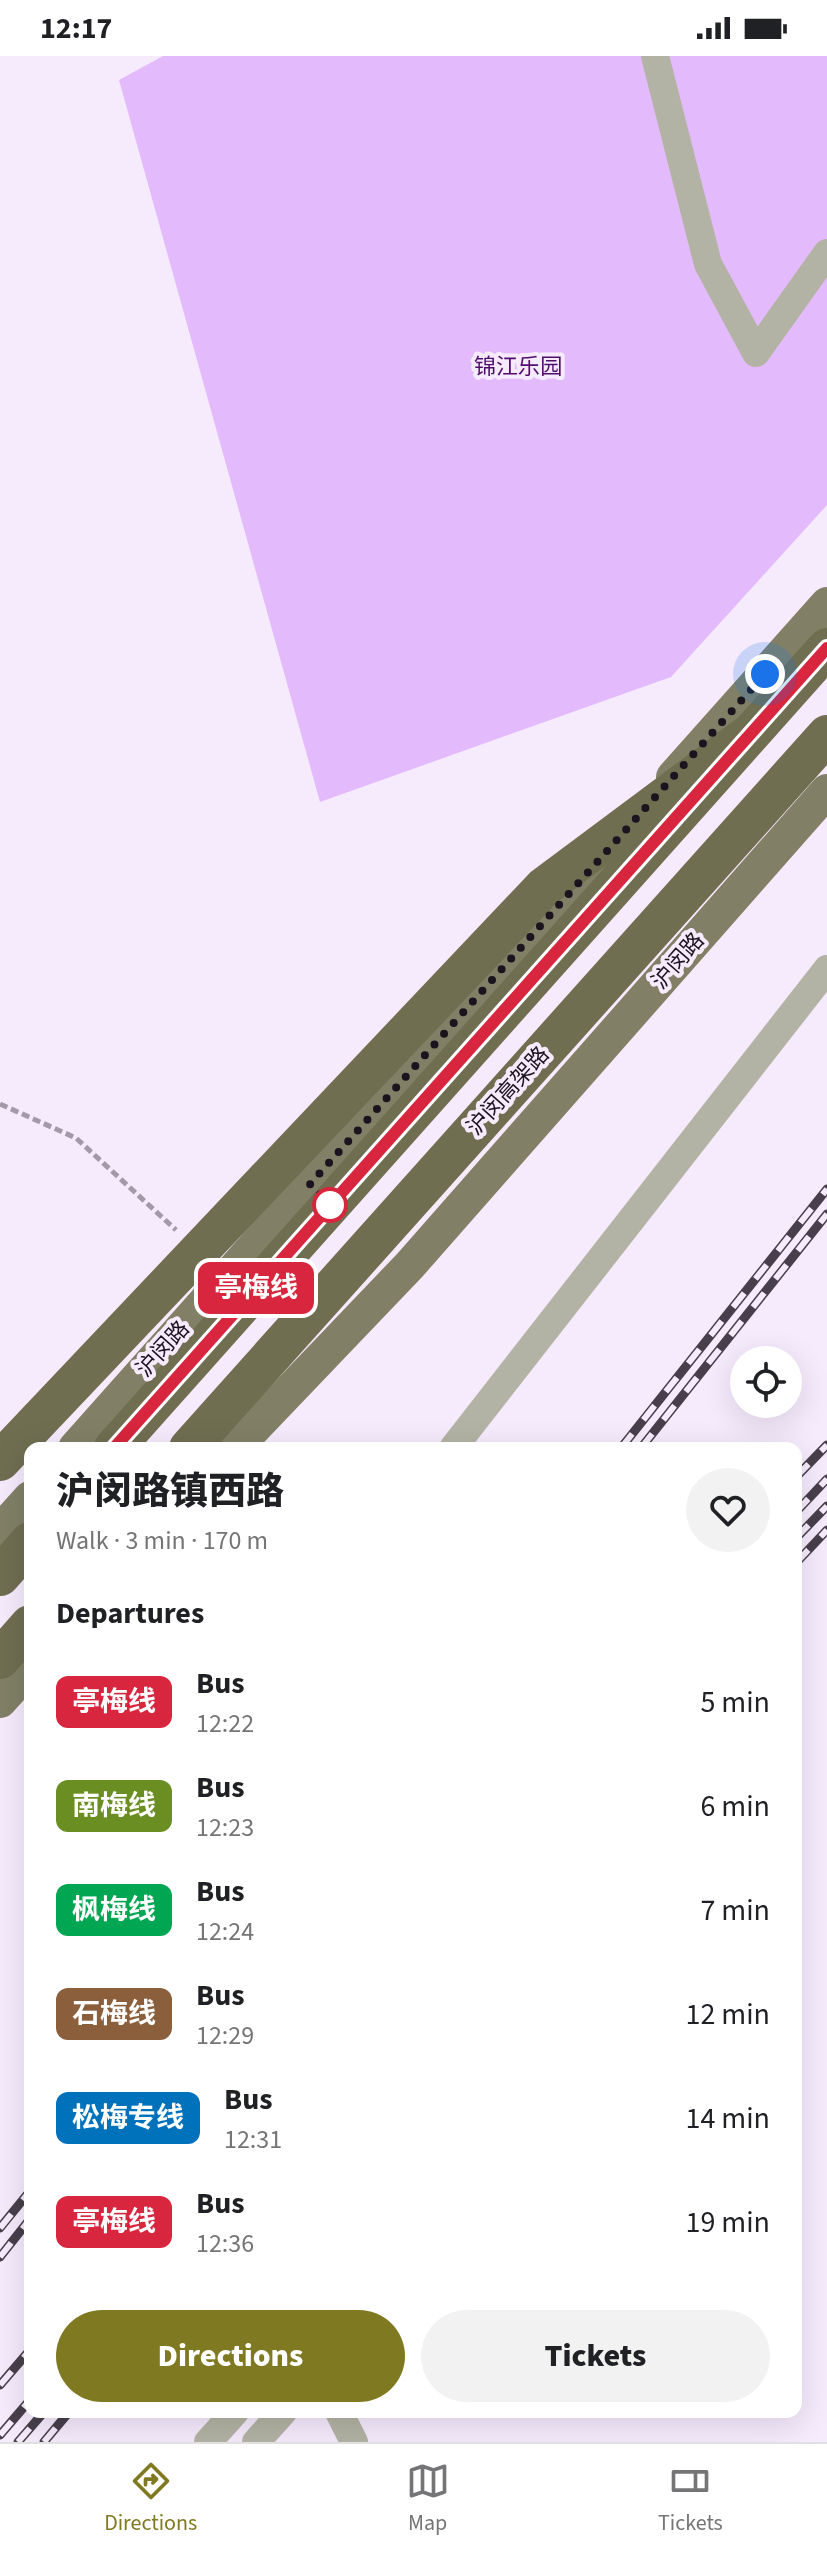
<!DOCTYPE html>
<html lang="en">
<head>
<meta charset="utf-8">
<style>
	body { margin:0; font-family:"Source Sans 3","Noto Sans SC",sans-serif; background:#f2f2f2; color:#202124; height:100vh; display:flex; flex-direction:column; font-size:30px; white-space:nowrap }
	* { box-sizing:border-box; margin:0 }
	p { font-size:26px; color:#757577 }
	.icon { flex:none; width:44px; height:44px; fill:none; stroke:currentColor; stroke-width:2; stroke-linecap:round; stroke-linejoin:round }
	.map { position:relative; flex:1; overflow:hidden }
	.drawer { position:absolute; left:24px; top:1386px; width:778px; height:976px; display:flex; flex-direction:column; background:#fff; border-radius:16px; box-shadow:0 8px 32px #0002 }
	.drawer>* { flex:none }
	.badge { padding:0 16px; border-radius:12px; font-size:28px; line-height:52px }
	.buttons { position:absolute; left:730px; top:1290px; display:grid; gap:16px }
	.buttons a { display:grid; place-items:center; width:72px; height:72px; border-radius:50%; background:#fff; box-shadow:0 8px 32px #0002; font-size:40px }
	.you { position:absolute; width:40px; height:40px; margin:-20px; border:6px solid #fff; border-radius:50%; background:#1a73e8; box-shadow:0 0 0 12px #1a73e833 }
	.map>.badge { position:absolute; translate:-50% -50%; box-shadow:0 0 0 4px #fff }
	h2 { padding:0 32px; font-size:30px; line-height:72px }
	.round { display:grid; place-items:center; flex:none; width:84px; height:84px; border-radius:42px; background:#f2f2f2 }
	.summary { display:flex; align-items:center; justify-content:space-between; height:136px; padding:0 32px }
	h1 { font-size:38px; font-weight:800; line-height:60px }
	.button { display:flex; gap:16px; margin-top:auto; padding:16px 32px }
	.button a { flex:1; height:92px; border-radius:48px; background:#7f7a21; color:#fff; font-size:32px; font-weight:800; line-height:92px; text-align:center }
	.button a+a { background:#f2f2f2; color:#202124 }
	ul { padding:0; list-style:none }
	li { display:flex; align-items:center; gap:24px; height:104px; padding:0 32px }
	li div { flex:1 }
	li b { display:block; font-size:30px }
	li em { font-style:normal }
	li .badge { min-width:88px; font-weight:700; text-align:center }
	.status { display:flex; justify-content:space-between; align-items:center; height:56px; padding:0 40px; background:#fff; direction:ltr }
	.status svg { height:22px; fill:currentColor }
	.tab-bar { display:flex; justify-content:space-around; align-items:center; height:112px; border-top:2px solid #e0e0e0; background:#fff; font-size:22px; color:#757577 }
	.tab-bar a { display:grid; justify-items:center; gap:4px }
	.tab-bar .current { color:#7f7a21 }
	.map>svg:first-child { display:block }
	.green { fill:#e3bbfc }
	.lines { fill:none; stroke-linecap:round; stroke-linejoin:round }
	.path { stroke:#a39aa9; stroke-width:5; stroke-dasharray:8 4; stroke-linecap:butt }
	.minor { stroke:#b3b3a5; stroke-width:28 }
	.major { stroke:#818067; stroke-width:34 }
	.highway { stroke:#6f6e51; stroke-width:40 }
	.rail-casing { stroke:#47404c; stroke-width:9 }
	.rail { stroke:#f6ebfd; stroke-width:6; stroke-dasharray:18; stroke-linecap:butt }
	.highway-bridge { stroke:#6f6e51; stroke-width:40 }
	.line-casing { stroke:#fff; stroke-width:18 }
	.line { stroke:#d7263d; stroke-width:12 }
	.walk { stroke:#1a141e; stroke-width:8; stroke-dasharray:0 14.4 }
	.stop-dot { fill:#fff; stroke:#d7263d; stroke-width:4 }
	.labels { text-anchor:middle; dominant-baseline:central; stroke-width:8; stroke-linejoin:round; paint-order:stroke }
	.park-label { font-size:22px; fill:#500c6d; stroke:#f6ebfd }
	.street-label { font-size:22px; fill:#1a141e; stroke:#f6ebfd }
</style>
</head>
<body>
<div class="status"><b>12:17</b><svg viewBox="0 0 49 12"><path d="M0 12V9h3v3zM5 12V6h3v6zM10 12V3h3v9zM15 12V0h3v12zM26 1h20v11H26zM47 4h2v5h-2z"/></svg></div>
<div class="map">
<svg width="827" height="2386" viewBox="0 0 827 2386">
	<rect width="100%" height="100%" fill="#f6ebfd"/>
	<!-- green -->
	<path class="green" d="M163,0h664v449l-156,172 -351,125 -201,-722z"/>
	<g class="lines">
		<!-- path -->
		<path class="path" d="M0,1048l76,34 100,92"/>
		<!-- minor -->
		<path class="minor" d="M655,0l53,208 48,89 71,-100
			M453,1392l374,-479
			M339,2356l15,30
			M208,2386l27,-30
			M256,2386l27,-30"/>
		<!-- major -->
		<path class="major" d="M673,721l154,-173
			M75,1392l525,-590
			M235,1392l175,-183 417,-474
			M0,1475l30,-33
			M0,1645l30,-33"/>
		<!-- highway -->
		<path class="highway" d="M114,1392l713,-800
			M189,1392l638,-713
			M0,1520l30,-34
			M0,1603l30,-34"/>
		<defs>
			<path id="rail" d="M621,1392l206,-259
				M641,1392l186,-234
				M796,1421l31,-32
				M796,1456l31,-33
				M796,1482l31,-32
				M796,1507l31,-33
				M0,2172l30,-37
				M0,2201l30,-38
				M0,2329l30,-35
				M0,2379l30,-35
				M18,2386l26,-30
				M44,2386l25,-30"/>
		</defs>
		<!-- rail casing -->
		<use href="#rail" class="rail-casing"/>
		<!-- rail -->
		<use href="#rail" class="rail"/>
		<!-- highway-bridge -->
		<path class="highway-bridge" d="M0,1405l544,-574 204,-152"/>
	</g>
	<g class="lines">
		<defs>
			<path id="line" d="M114,1392l713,-800"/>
		</defs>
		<!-- line casing -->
		<use href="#line" class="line-casing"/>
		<!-- line -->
		<use href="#line" class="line"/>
		<!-- walk -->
		<path class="walk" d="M330,1149l-20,-21 455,-510"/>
	</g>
	<!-- markers -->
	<circle class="stop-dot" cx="330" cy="1149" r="16"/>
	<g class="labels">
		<!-- park labels -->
		<g class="park-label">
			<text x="518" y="311">锦江乐园</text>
		</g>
		<!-- street labels -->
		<g class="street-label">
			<text transform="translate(678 905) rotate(-49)">沪闵路</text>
			<text transform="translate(508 1035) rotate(-48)">沪闵高架路</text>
			<text transform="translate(163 1293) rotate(-48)">沪闵路</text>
		</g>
	</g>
</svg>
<div class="buttons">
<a><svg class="icon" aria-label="locate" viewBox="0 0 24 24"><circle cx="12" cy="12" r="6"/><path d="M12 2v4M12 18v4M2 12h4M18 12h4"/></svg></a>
</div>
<div class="you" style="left:765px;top:618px"></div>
<b class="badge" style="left:256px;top:1232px;background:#d7263d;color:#fff">亭梅线</b>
<section class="drawer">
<div class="summary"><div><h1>沪闵路镇西路</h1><p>Walk · 3 min · 170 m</p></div><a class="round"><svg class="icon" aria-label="heart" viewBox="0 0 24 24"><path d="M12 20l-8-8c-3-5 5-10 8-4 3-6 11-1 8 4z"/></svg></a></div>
<h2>Departures</h2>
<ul>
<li><span class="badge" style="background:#d7263d;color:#fff">亭梅线</span><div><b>Bus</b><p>12:22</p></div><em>5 min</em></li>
<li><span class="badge" style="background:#6b8e23;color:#fff">南梅线</span><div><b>Bus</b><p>12:23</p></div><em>6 min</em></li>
<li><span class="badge" style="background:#00a651;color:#fff">枫梅线</span><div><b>Bus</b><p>12:24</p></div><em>7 min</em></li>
<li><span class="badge" style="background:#8b5e3c;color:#fff">石梅线</span><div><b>Bus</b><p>12:29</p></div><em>12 min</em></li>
<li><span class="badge" style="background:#0072bc;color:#fff">松梅专线</span><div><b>Bus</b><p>12:31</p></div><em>14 min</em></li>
<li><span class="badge" style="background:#d7263d;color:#fff">亭梅线</span><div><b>Bus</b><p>12:36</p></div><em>19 min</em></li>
</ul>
<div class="button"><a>Directions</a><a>Tickets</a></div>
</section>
</div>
<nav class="tab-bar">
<a class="current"><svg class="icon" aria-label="directions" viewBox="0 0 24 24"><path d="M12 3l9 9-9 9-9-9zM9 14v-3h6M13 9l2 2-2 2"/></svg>Directions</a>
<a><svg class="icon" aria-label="map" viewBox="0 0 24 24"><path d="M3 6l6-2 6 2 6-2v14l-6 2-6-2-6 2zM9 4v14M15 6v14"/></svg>Map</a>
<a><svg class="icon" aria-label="tickets" viewBox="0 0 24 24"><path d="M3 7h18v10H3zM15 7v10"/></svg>Tickets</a>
</nav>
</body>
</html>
